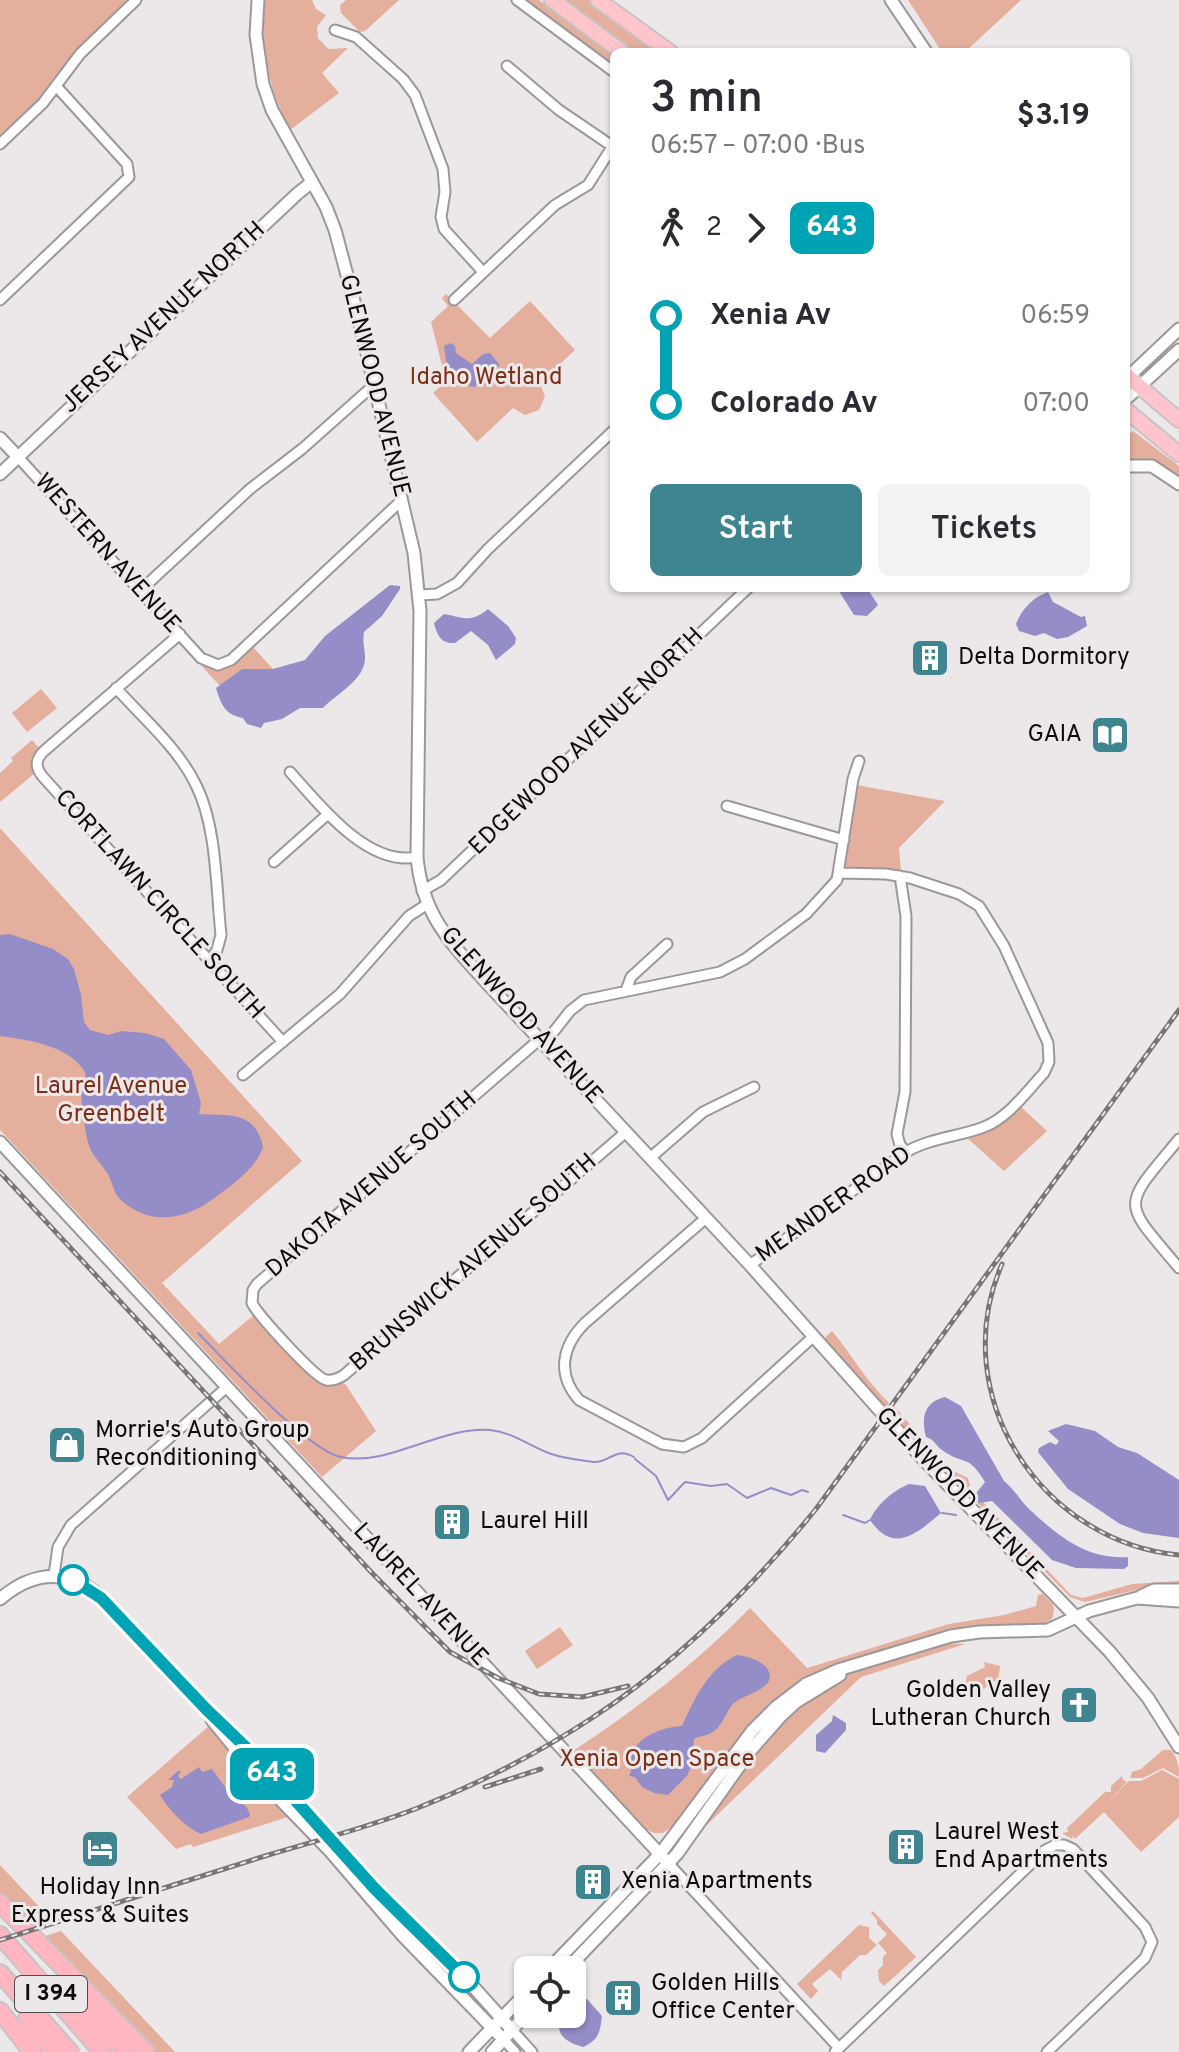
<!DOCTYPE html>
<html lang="en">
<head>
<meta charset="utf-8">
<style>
	body { margin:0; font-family:Overpass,sans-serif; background:#f2f2f3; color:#2b2b33; height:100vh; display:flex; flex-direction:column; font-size:30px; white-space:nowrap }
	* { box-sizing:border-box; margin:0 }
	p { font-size:26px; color:#7c7c81 }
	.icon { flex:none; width:44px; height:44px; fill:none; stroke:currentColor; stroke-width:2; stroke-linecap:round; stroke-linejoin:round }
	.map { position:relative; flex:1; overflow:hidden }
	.side { position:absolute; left:610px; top:48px; width:520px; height:544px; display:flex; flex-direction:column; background:#fff; border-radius:12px; box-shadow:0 2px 6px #0004 }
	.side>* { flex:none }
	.badge { padding:0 16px; border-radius:12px; font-size:28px; line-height:52px }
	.buttons { position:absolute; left:514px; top:1956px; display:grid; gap:16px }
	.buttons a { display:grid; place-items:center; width:72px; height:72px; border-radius:12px; background:#fff; box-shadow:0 2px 6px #0004; font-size:40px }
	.map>.badge { position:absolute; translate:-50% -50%; box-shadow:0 0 0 4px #fff }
	.legs { display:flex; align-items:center; gap:12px; height:88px; padding:0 40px; font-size:26px }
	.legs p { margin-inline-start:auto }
	.summary { display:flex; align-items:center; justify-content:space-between; height:136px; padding:0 40px }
	h1 { font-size:44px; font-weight:600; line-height:60px }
	.primary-button { display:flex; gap:16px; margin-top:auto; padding:16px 40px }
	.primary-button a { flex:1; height:92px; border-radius:12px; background:#3f8590; color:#fff; font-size:32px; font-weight:600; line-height:92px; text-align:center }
	.primary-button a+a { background:#f2f2f3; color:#2b2b33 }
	ul { padding:0 40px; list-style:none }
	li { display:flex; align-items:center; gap:28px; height:88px; font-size:30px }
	li i { display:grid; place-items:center; width:12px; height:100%; margin:0 10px; background:currentColor }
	li i::after { content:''; width:20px; height:20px; margin:-10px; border:6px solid; border-radius:50%; background:#fff }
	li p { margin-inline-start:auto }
	li:first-child i { background:linear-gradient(#0000 50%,currentColor 0) }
	li:last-child i { background:linear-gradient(currentColor 50%,#0000 0) }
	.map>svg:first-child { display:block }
	.green { fill:#e5af9e }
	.water { fill:#948dc7 }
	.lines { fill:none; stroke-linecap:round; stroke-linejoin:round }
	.stream { stroke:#948dc7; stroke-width:2 }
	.minor-casing { stroke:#9c9799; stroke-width:13 }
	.tertiary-casing { stroke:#9c9799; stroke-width:15 }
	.trunk-casing { stroke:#c5c4c5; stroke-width:18 }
	.motorway-casing { stroke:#c5c4c5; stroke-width:20 }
	.minor { stroke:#fff; stroke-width:9 }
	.tertiary { stroke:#fff; stroke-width:11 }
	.trunk { stroke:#ffc4cc; stroke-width:14 }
	.motorway { stroke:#ffb6c0; stroke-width:16 }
	.rail-casing { stroke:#787576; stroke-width:5 }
	.rail { stroke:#ece7e9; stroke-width:2; stroke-dasharray:6; stroke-linecap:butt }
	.line-1-casing { stroke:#fff; stroke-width:18 }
	.line-1 { stroke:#00a3b4; stroke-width:12 }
	.stop-1-dot { fill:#fff; stroke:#00a3b4; stroke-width:4 }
	.labels { text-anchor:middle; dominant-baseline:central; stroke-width:6; stroke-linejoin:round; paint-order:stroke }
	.shield { fill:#ece7e9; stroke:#504d4e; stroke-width:2 }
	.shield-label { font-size:22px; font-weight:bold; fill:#0d0b0c }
	.street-label { font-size:24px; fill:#0d0b0c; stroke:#ece7e9 }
	.park-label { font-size:24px; fill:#7d2f16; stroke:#ece7e9 }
	.poi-label { font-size:24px; fill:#0d0b0c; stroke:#ece7e9; text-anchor:start }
</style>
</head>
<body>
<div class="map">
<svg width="1179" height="2052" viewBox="0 0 1179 2052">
	<rect width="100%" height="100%" fill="#ece7e9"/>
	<!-- green -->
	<path class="green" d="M0,0h129l-52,49 -36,48 -41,39z
		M264,0h48l4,9 10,6 -9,12 1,11 10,11 20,-1 -26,25 17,20 -49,37c-22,-42 -30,-84 -26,-130z
		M346,0h53l-34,31 -5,1 -19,-19 -1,-8z
		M524,0h15l75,56v11z
		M561,0h28l71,52h-28z
		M908,0h113l-56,52h-23z
		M446,294l44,44 40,-37 45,49 -35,33 5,14 -6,13 -14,5 -12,-7 -36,34 -44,-49 13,-12 -15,-59 17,-16 -6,-8z
		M1133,431l46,35v11l-26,-16h-27v-25z
		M252,646l21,23h-31l-22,17 -22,-24c23,17 37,0 54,-16z
		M41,689l16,19 -30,24 -15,-19z
		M32,740l7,8 -8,12 3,14 -34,28v-29l13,-12 -2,-3z
		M856,785l89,16 -46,47 2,23 -52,-2 -4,-4z
		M0,828l302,333 -140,122 57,61 35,-29 62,65 15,5 11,-3 4,3 30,46 -54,46 -322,-347z
		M1020,1106l27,25 -43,40 -38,-34 31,-11z
		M832,1331c20,24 34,50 57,72l-4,6 -61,-70z
		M894,1406c19,20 35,46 57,63 5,4 12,6 17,9l3,11 100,106 12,3 49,-14 47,-3v6l-34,1 -60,14 -15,-5 -181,-184z
		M1043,1594l10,11 1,6 -2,8 -10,6h-56l-35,6 -143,49 -92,94 -43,52 -10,7h-9l-8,-4 -73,-78c64,-42 123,-88 177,-143l57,60 142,-44 55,-9 32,-9 2,-11z
		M560,1627l13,18 -36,24 -12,-18z
		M948,1643l17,1 -104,33 -170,163c43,-61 82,-128 152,-163 32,-16 70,-24 105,-34z
		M984,1662l16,4 -2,17 -5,-2 -14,12 -8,-1 -6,-7 2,-9 18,-9z
		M210,1725l81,91 -98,31 -2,-3 -15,5 -49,-52z
		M1163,1750h8c7,9 8,16 8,27l-16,-9 -20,10h-13l2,-6 9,-3z
		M1162,1770l17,9v38l-38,35 -37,-40 -29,27 -2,-3 -1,3 -10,-6 6,-1 -1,-4 38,-36h6v-6l11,-10 1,4 4,2 -24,25 26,-26h12z
		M0,1865l44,47 -23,7 -21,-22z
		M873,1911l43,46 -32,29 -5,-5 -1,-11 5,-5v-8l4,-4 -9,-10 9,-9 -10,-10v-4l-6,-7z
		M859,1925l10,2v11l8,7 -11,10h-6l-18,17 -1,8 -11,-11 -18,15 6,7 -7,8 -14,-15z
		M61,1931l114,121h-23l-113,-114z"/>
	<!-- water -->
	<path class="water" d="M451,343l4,3 1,7 16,11 11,-10 7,-1 10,12 -11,8 -1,10 -6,4 -5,-3 -2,3 -7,-1 1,-5 -5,-1 -9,4 1,-9 -10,-14 -2,-15z
		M390,585l10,1v3l-18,27 -18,16c-2,10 1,17 1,26 0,22 -29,36 -42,50h-23l-18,11 -18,4 -3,5 -14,-4 -4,-6c-18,-3 -22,-14 -27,-30l26,-19h31l32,-9 20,-24z
		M837,588h30l11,17 -11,11 -13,-1z
		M1048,592l5,10 28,15 4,-1 2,10 -19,11 -11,2 -13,-6 -9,3 -16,-5 -3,-7c6,-16 18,-27 32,-32z
		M488,609l20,17 8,12 -1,6 -19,16 -8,-15 -17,-14 -16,12c-15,1 -18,-9 -21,-20l10,-9c18,3 26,10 44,-5z
		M10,934l43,15 15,10 6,10 7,26 3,27 6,8 18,5 13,-4 24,2 19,6 27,31 10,33 -2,11c30,2 56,-4 64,33 -7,22 -32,39 -50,52 -30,22 -66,27 -94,-1 -6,-6 -7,-19 -13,-27 -13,-17 -17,-19 -21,-43 -1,-10 -5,-27 -3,-36 2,-8 7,-15 1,-23 -17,-24 -55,-29 -83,-33v-101z
		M945,1397l16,9 43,75c10,8 16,19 25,28 29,27 58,51 99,48v9l-4,3 -48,-1 -24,-8 -60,-59 -13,2 -6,-6 12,-15c-17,-29 -21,-16 -43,-32 -7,-5 -7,-10 -16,-13 -5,-19 -2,-35 19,-40z
		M1066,1424l29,7 23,16 19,6 42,27v58l-36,-5 -23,-9 -52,-35 -30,-37 1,-4 11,-6 6,3 3,-4 -11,-10z
		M909,1484l16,2 16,27c-24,20 -47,42 -71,7 6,-15 24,-30 39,-36z
		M737,1655c9,1 23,5 29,12 16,21 -22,27 -32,36 -8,8 -12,25 -23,30 -5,3 -12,3 -17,6l-3,28 -4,9 -19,19 -14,-2 -12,-6 -7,-10 -6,-1c4,-7 1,-10 2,-18 3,-21 32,-31 51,-32 12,-27 27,-58 55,-71z
		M833,1715l13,8v7l-21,23 -9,-2v-16l16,-14z
		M199,1767l3,5 10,-3 21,29 13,8 4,8 -1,3 -48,17c-16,-7 -32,-24 -41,-39l12,-8 2,-7h-6l10,-9h3l-3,5 3,3z
		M587,1999l15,17c-2,16 -3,24 -19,31 -17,-5 -31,-13 -20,-33h9v-7l9,-7z"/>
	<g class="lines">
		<!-- stream -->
		<path class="stream" d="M198,1333c27,27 109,117 143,124 48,10 99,-31 149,-27 27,3 44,20 68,26 8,2 28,5 36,6 16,1 21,-16 40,-5
			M635,1459l21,17 12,24 17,-18 26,4 16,-2 20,14 24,-10 20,7 11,-5 6,2
			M942,1513l14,2
			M843,1515l22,8 5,-3"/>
		<defs>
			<path id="minor" d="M517,0l97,72
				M335,30l21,7 47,42 12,16 28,74 2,23 -4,25 3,12 39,43
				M507,66l52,44 53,36
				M0,144l43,-41 37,-49 56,-54
				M0,300l129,-123 -2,-13 -71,-78
				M454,300l101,-95 33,-20 26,-41
				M18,457l183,201 17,7 13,-5 171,-160
				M141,590l109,-101 52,-40 73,-65
				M419,595l18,-1 20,-11 31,-34 126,-119
				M180,634l-136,117c-9,9 -9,16 -1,26l240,265
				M116,688c27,30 61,59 79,95 22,42 21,105 26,152l-4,15 -7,10
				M290,772c30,33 77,95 127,85
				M727,806l117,34
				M274,862l54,-48
				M900,876l6,40 -1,176 -8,42 3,11 6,7
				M422,891l19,-11 307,-292
				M626,990l5,-13 36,-33
				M540,1039l-283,245 -4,6 -1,13c6,12 62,74 74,77 7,1 12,-1 18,-5l282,-243
				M544,1044l26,-33 14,-11 136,-28 25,-13 61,-45 31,-34 16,-101 6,-18
				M243,1075l97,-81 69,-78 17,-11
				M1179,1139c-58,70 -58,60 0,129
				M650,1158l53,-46 51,-25
				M706,1218l-121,105c-24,24 -28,52 -6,77l83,44 22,3 18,-9 112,-102
				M750,1265l156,-113c24,-14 52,-15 78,-25 24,-9 43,-36 60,-54l5,-11 -1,-19 -44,-97 -25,-40 -20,-12 -49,-16 -24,-4 -46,-1
				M54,1575l4,-28 13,-22 156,-138
				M669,1864l170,184
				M512,2030l20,22
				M503,2039l12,13
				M835,2052l209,-201 11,-6h9l9,4 72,78 7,15 -7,16 -98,94"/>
			<path id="tertiary" d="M258,0l-2,35 7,49 9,26 54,97 9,23 25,94 54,229 6,58 -3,246c5,57 32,84 69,125l264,283 173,194 187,193 38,46 31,49
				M891,0l35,52
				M1126,379l53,-50
				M1126,399l53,-49
				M0,438l18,19
				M1126,466h26l27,18
				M0,474l297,-280 15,-12
				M0,1142l669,722
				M1141,1596l13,-6h25
				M0,1599c29,-25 63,-32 95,-7l111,117 49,46 96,108 109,109 52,58
				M212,1720l50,61 68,70 73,85 100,103
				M548,1970l112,-116 92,-123 24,-24 30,-23 32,-14 113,-34 28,-4 69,-2 41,-19 48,-13 42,3
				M566,1970l111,-116 73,-103 30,-34 16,-15 44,-27
				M469,2052l59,-61
				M492,2052l36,-40"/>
			<path id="trunk" d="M552,0l70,52
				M598,0l72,52
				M1126,375l53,45
				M1126,410l53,44"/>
			<path id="motorway" d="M0,1903l146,149
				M0,1935l102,117
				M0,1973l70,79
				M69,1990l55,62
				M0,2011l32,41
				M27,2019l27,33"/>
		</defs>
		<!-- minor casing -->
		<use href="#minor" class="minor-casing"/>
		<!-- tertiary casing -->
		<use href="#tertiary" class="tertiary-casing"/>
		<!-- trunk casing -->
		<use href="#trunk" class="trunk-casing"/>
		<!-- motorway casing -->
		<use href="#motorway" class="motorway-casing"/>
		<!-- minor -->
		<use href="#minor" class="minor"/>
		<!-- tertiary -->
		<use href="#tertiary" class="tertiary"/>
		<!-- trunk -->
		<use href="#trunk" class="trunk"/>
		<!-- motorway -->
		<use href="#motorway" class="motorway"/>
		<defs>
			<path id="rail" d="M0,1172l373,402 77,78 48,26 41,16 43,3 46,-11
				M1002,1264c-57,131 39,278 177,291
				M485,1787l56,-18
				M0,1940c88,-28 177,-56 265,-84 50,-15 101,-28 150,-47 61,-24 122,-55 177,-91 87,-57 159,-129 224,-209l363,-499"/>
		</defs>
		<!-- rail casing -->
		<use href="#rail" class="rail-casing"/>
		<!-- rail -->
		<use href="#rail" class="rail"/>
	</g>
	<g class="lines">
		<defs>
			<path id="line-1" d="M73,1580l28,18 105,111 55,53 114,127 89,88"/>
		</defs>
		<!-- line-1 casing -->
		<use href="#line-1" class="line-1-casing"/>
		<!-- line-1 -->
		<use href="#line-1" class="line-1"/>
	</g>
	<!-- icons -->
	<defs>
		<symbol id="building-square" viewBox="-11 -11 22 22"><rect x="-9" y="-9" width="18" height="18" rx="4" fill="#3f8590" stroke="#ece7e9"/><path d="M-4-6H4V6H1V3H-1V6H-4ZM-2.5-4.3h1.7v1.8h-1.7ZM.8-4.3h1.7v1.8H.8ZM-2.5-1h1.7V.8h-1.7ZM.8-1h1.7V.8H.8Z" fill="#fff"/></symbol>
		<symbol id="library-square" viewBox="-11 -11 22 22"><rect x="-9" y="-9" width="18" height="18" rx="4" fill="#3f8590" stroke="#ece7e9"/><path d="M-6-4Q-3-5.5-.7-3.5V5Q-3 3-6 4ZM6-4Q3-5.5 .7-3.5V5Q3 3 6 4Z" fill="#fff"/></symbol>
		<symbol id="shop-square" viewBox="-11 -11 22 22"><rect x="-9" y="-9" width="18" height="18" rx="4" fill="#3f8590" stroke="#ece7e9"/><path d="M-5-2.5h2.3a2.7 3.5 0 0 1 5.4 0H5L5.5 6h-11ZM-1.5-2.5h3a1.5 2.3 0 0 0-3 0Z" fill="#fff"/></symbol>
		<symbol id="church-square" viewBox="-11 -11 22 22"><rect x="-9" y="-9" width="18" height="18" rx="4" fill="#3f8590" stroke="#ece7e9"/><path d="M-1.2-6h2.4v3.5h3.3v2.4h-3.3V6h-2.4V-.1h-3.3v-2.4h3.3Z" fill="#fff"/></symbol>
		<symbol id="hotel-square" viewBox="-11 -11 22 22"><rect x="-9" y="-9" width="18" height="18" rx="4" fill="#3f8590" stroke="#ece7e9"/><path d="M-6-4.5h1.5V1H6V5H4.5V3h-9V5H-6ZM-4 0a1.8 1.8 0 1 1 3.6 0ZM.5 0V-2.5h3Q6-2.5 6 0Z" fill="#fff"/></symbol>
	</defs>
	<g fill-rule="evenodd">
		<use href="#building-square" x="908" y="636" width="44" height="44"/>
		<use href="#library-square" x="1088" y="713" width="44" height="44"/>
		<use href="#shop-square" x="45" y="1423" width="44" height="44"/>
		<use href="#building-square" x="430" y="1500" width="44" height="44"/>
		<use href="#church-square" x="1057" y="1683" width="44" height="44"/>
		<use href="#building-square" x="884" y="1825" width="44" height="44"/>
		<use href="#hotel-square" x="78" y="1827" width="44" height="44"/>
		<use href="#building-square" x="571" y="1860" width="44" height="44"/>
		<use href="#building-square" x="601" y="1976" width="44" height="44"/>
	</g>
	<!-- markers -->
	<g class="stop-1-dot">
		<circle cx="73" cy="1580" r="14"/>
		<circle cx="464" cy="1977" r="14"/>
	</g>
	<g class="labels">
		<!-- shield labels -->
		<rect class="shield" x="15" y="1976" width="72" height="36" rx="6"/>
		<g class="shield-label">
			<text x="51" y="1994">I 394</text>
		</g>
		<!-- street labels -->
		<g class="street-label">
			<text transform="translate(164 318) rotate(-43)">JERSEY AVENUE NORTH</text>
			<text transform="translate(374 386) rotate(76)">GLENWOOD AVENUE</text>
			<text transform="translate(107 554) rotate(48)">WESTERN AVENUE</text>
			<text transform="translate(587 742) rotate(-44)">EDGEWOOD AVENUE NORTH</text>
			<text transform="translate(159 905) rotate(48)">CORTLAWN CIRCLE SOUTH</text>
			<text transform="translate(521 1016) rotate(48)">GLENWOOD AVENUE</text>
			<text transform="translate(372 1185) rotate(-41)">DAKOTA AVENUE SOUTH</text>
			<text transform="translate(834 1205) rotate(-35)">MEANDER ROAD</text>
			<text transform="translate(474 1263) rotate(-41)">BRUNSWICK AVENUE SOUTH</text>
			<text transform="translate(959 1494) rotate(46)">GLENWOOD AVENUE</text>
			<text transform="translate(420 1595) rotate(47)">LAUREL AVENUE</text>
		</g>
		<!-- park labels -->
		<g class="park-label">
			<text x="486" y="378">Idaho Wetland</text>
			<text x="111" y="1087">Laurel Avenue<tspan x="111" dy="28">Greenbelt</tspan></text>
			<text x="657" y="1760">Xenia Open Space</text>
		</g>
		<!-- poi labels -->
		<g class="poi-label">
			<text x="958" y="658">Delta Dormitory</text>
			<text x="1082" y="735" text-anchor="end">GAIA</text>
			<text x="95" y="1431">Morrie's Auto Group<tspan x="95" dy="28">Reconditioning</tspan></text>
			<text x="480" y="1522">Laurel Hill</text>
			<text x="1051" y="1691" text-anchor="end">Golden Valley<tspan x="1051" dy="28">Lutheran Church</tspan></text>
			<text x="934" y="1833">Laurel West<tspan x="934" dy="28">End Apartments</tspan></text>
			<text x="621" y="1882">Xenia Apartments</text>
			<text x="100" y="1888" text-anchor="middle">Holiday Inn<tspan x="100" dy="28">Express &amp; Suites</tspan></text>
			<text x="651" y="1984">Golden Hills<tspan x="651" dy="28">Office Center</tspan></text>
		</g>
	</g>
</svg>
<div class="buttons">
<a><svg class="icon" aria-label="locate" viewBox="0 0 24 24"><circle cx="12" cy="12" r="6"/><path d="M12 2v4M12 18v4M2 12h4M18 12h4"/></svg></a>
</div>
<b class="badge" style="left:272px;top:1774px;background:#00a3b4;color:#fff">643</b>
<section class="side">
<div class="summary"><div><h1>3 min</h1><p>06:57 – 07:00 · Bus</p></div><b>$3.19</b></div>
<div class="legs"><svg class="icon" aria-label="walk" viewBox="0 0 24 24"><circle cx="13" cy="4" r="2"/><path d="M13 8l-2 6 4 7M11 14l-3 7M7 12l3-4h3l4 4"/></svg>2<svg class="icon" aria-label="forward" viewBox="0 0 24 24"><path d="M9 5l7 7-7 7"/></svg><b class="badge" style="background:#00a3b4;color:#fff">643</b></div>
<ul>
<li><i style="color:#00a3b4"></i><b>Xenia Av</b><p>06:59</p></li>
<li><i style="color:#00a3b4"></i><b>Colorado Av</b><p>07:00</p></li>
</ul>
<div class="primary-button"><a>Start</a><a>Tickets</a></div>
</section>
</div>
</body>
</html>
